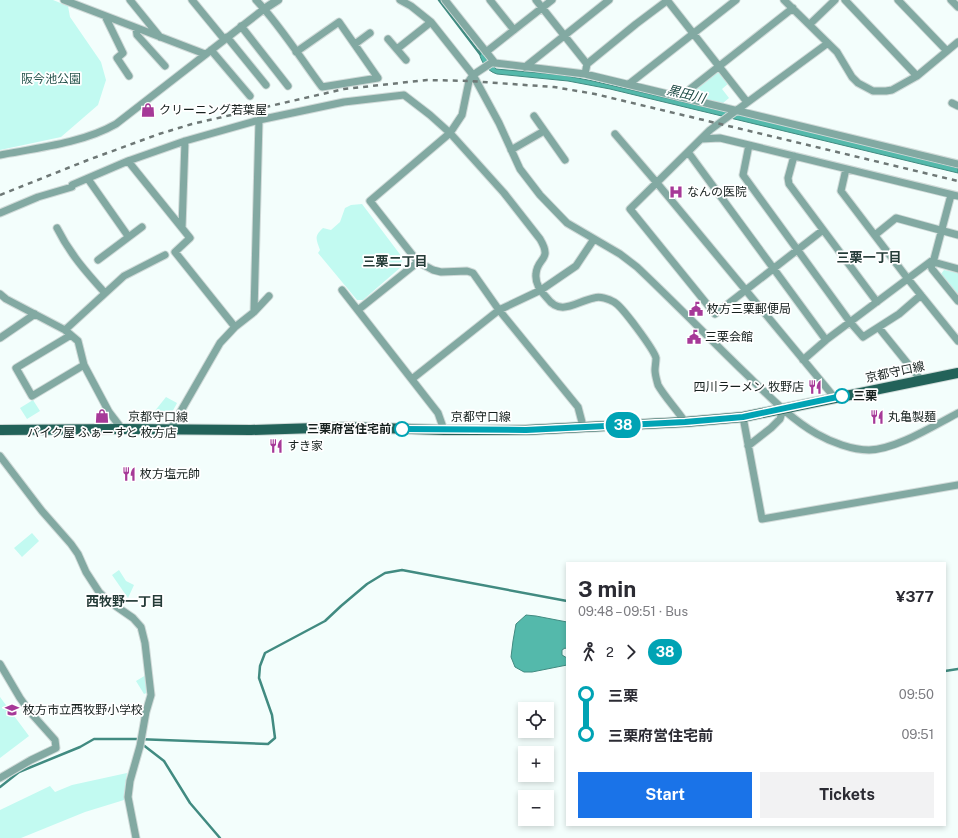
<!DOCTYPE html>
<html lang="en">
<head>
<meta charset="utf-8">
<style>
	body { margin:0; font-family:"Public Sans","Noto Sans JP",sans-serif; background:#f2f2f3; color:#2b2b33; height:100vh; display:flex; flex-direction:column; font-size:15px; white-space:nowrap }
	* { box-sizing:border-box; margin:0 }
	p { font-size:13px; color:#7c7c81 }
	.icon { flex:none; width:22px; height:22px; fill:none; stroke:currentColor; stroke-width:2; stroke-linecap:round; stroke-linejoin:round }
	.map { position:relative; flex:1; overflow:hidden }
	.sheet { position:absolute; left:566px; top:562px; width:380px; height:264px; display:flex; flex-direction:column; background:#fff; border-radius:0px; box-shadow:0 2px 6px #0003 }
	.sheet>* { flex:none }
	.badge { padding:0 8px; border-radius:13px; font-size:14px; line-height:26px }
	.fabs { position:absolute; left:518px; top:702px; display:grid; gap:8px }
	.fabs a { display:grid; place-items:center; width:36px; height:36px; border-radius:0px; background:#fff; box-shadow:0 2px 6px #0003; font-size:20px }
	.map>.badge { position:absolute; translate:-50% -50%; box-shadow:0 0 0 2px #fff }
	.legs { display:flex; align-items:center; gap:6px; height:44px; padding:0 12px; font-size:13px }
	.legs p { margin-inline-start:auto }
	.overview { display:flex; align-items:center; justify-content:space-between; height:68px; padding:0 12px }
	h1 { font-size:22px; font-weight:700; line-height:30px }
	.primary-button { display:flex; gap:8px; margin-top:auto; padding:8px 12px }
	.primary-button a { flex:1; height:46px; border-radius:0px; background:#1a73e8; color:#fff; font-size:16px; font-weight:700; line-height:46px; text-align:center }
	.primary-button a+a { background:#f2f2f3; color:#2b2b33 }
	ul { padding:0 12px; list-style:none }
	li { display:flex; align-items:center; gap:14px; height:40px; font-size:15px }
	li i { display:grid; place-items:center; width:6px; height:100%; margin:0 5px; background:currentColor }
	li i::after { content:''; width:10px; height:10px; margin:-5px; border:3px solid; border-radius:50%; background:#fff }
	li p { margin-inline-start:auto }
	li:first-child i { background:linear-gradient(#0000 50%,currentColor 0) }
	li:last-child i { background:linear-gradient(currentColor 50%,#0000 0) }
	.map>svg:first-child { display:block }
	.green { fill:#c2faf1 }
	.water { fill:#54b9ab; stroke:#418b81 }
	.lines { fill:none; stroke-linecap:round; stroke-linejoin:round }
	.stream { stroke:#418b81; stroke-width:2.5 }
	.minor-casing { stroke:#d0dad8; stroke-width:9 }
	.tertiary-casing { stroke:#d0dad8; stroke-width:10 }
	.primary-casing { stroke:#d0dad8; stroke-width:12 }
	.minor { stroke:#82a9a2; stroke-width:7 }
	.tertiary { stroke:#82a9a2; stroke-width:8 }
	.primary { stroke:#226259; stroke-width:10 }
	.rail { stroke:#6e7876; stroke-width:2.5; stroke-dasharray:5 5; stroke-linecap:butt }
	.line-1-casing { stroke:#fff; stroke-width:9 }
	.line-1 { stroke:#00a3b4; stroke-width:6 }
	.stop-1-dot { fill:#fff; stroke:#00a3b4; stroke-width:2 }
	.labels { text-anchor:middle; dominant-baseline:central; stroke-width:3.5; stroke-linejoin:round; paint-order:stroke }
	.park-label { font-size:12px; fill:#28554e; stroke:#fff }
	.poi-label { font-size:12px; fill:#16201e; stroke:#fff; text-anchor:start }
	.street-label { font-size:12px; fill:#16201e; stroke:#fff }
	.stop-label { font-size:12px; font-weight:bold; fill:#16201e; stroke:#fff; text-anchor:start }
	.water-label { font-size:13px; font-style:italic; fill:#194741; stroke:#fff }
	.neighbourhood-label { font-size:13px; font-weight:bold; fill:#253c38; stroke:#fff }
</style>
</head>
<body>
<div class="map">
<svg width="958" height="838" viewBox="0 0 958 838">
	<rect width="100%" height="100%" fill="#f3fefc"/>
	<!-- green -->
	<path class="green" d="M0,0h53l15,6 2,11 31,45 5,18 -8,25 -37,32 -61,13z
		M719,71l10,12 -7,6 7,9 -6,5 -28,-6 -3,-4z
		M362,204l40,53 -1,10 -38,33h-6l-39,-47 2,-3c-4,-11 -6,-14 3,-22l8,2 9,-8 5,-14 6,-3z
		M944,270l14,3v21l-17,-20z
		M166,397l11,6c-6,12 -8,15 -22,17l-5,-3z
		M33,400l7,11 -13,8 -7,-11z
		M32,533l7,8 -17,16 -8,-9z
		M119,570l7,11 8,4 -6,13 -16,-23z
		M146,675l3,17 -5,2 -8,-13z
		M0,697l29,39 -29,22z
		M127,773l-3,27 -39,12 -64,26h-21v-28l50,-24 5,6 17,-7z"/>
	<!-- water -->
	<path class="water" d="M479,49l17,20 66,6 31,6 246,57 119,30v5l-348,-84 -42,-8 -71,-7c-11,-3 -18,-15 -18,-25z
		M526,615l10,1 31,6v27l-2,-1 -3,2v5l5,3v7l-35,7h-8l-9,-5 -4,-10 2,-16 3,-17z"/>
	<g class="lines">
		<!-- stream -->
		<path class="stream" d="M439,0l41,54
			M945,671l13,-2
			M142,744l22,17 26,42 30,35
			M0,787l19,-15 61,-25 14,-8h42l132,5 7,-6 -3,-23 -13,-37 1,-12 5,-13 60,-32 16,-15 26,-22 18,-11 17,-3 165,31"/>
		<defs>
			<path id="minor" d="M64,0l141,54
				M130,0l30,37
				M192,0l32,39
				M256,0c24,25 45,59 66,87l56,-9 -39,-56 -43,30
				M400,0l11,6 20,16 42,53 26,48 21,46 20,26 27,28 53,31 17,13c36,34 71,70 106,104 23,22 46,47 74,63 14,8 35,16 52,16 28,-1 64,-24 89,-37
				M445,0l50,63
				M490,0l24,30
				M536,0l51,64
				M667,0l80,102
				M784,0l53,52 15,25 6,6 15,8h13l6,-1 25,-14 41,-34
				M845,0l72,76
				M898,0l49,51
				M951,0l7,7
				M105,16l18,37 -6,5 12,18
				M810,24l25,-24
				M241,26l47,60
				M136,28l1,7 28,31
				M227,37l39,48
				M388,39l18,21
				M355,44l15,-11
				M397,49l34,-27
				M211,50l39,46
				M486,52l66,-52
				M525,67l84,-67
				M585,74l2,-10 49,-40 32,-24
				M629,84l107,-84
				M680,97l113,-89
				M952,103l6,3
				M534,116l31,44
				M615,134l42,49 173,209 4,6
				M701,139l19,-1 238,58
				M749,145l-6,30 107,147 13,15 36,-23 22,-19
				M511,150l33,-19
				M688,152l138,188
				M0,155c37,-7 83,-12 116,-31l148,-115
				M794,156l-6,22 1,6 88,118
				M128,161l62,77 -15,14 60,75
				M846,169l-5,22 67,88 50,62
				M88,179l40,57
				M0,213l38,-16 34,-10v-2l56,-24 57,-20 74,-21 85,-18 60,-7 26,20 20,18 54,60 36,46c13,22 -3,18 -4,35 -1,9 5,18 11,24 14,19 30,3 47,0 6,-2 15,1 20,4 8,4 40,48 42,56 0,4 -1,9 -1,12 0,5 2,11 3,15 6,11 20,26 27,37
				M57,228c13,26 29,44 48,65
				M182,228l3,-87
				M823,230l-108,84 -85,-105 80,-79 118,-87
				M875,235l21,-17 62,17
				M98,260l44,-33
				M930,263l2,6 26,32
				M930,263h7l21,6
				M342,290l96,123 6,17
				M0,294l6,5 59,31 13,11 6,24 25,47 13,17
				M358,310l60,-48
				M254,312l5,-192
				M879,328l42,52
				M65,330l59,-54 41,-21
				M71,335l-55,33 16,28 52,-31
				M0,338l35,-24
				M803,360l23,-20 108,-81 17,-64
				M412,379l87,-69 42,-20 35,-24 18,-27
				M743,417l19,102 196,-34
				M583,426l-5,-19 -79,-97 -26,-37 -6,-2 -26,1 -8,-2 -15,-8 -48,-61 80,-68 12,-18 7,-34 4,-6 18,-12h4l90,11 373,90
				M170,430l50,-87 15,-16 19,-15 15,-16
				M748,446l23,-18 9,-9 3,-10
				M0,456l42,55 29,33 7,10 8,18 13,20 8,8 26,18 8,9 4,16 6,52 -5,17 -6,34 -10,35 -2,16 8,41
				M0,664l20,34 10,14 25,28 1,8 -25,12 -31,18"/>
			<path id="tertiary" d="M264,9l14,-9"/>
			<path id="primary" d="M0,430l122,-1 129,1 96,-3 97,3h82l159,-8 58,-5 215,-44"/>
		</defs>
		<!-- minor casing -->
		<use href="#minor" class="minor-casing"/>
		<!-- tertiary casing -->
		<use href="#tertiary" class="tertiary-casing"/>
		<!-- primary casing -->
		<use href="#primary" class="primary-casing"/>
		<!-- minor -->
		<use href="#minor" class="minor"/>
		<!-- tertiary -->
		<use href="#tertiary" class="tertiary"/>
		<!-- primary -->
		<use href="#primary" class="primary"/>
		<!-- rail -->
		<path class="rail" d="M0,195l88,-35 71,-26 33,-10 152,-35 83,-9 42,1 85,6 41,7 363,87"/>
	</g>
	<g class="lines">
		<defs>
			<path id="line-1" d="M402,429l124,1 159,-8 58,-5 99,-21"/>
		</defs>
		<!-- line-1 casing -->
		<use href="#line-1" class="line-1-casing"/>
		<!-- line-1 -->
		<use href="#line-1" class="line-1"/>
	</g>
	<!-- icons -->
	<defs>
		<symbol id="shop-bare" viewBox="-9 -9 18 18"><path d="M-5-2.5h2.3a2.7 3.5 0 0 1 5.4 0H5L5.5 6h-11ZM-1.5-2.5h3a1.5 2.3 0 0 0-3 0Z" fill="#a63998" stroke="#fff" stroke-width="2.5" paint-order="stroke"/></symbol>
		<symbol id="hospital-bare" viewBox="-9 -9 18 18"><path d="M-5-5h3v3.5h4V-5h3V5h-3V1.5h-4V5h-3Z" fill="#a63998" stroke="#fff" stroke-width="2.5" paint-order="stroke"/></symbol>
		<symbol id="civic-bare" viewBox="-9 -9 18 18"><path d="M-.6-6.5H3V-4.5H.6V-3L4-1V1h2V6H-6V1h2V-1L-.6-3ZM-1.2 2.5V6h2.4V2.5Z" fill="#a63998" stroke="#fff" stroke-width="2.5" paint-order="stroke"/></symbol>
		<symbol id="restaurant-bare" viewBox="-9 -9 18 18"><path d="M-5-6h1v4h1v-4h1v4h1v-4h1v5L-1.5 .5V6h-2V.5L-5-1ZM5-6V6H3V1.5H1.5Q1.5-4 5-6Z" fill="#a63998" stroke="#fff" stroke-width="2.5" paint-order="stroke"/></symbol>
		<symbol id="school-bare" viewBox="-9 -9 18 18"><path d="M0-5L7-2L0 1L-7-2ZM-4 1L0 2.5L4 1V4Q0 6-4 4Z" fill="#a63998" stroke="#fff" stroke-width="2.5" paint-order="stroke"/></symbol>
	</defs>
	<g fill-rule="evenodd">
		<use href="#shop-bare" x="138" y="100" width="20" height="20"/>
		<use href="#hospital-bare" x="666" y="182" width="20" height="20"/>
		<use href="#civic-bare" x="686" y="299" width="20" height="20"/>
		<use href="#civic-bare" x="684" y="327" width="20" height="20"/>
		<use href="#restaurant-bare" x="805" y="377" width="20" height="20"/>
		<use href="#shop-bare" x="92" y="406" width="20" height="20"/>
		<use href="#restaurant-bare" x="867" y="407" width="20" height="20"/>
		<use href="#restaurant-bare" x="266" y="436" width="20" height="20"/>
		<use href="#restaurant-bare" x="119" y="464" width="20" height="20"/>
		<use href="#school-bare" x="2" y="700" width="20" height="20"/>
	</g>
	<!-- markers -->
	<g class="stop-1-dot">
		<circle cx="842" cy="396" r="7"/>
		<circle cx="402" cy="429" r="7"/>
	</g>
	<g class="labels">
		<!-- park labels -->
		<g class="park-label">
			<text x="51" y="79">阪今池公園</text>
		</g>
		<!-- poi labels -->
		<g class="poi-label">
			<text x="159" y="110">クリーニング若葉屋</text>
			<text x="687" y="192">なんの医院</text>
			<text x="707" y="309">枚方三栗郵便局</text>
			<text x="705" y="337">三栗会館</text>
			<text x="804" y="387" text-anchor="end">四川ラーメン 牧野店</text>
			<text x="888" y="417">丸亀製麺</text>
			<text x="102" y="433" text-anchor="middle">バイク屋 ふぁーすと 枚方店</text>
			<text x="287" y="446">すき家</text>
			<text x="140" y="474">枚方塩元帥</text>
			<text x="23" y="710">枚方市立西牧野小学校</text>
		</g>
		<!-- street labels -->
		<g class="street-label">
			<text transform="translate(895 372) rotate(-12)">京都守口線</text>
			<text transform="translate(158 417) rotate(1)">京都守口線</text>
			<text x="481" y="417">京都守口線</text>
		</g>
		<!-- stop labels -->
		<g class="stop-label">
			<text x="853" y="396">三栗</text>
			<text x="391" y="429" text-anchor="end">三栗府営住宅前</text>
		</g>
		<!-- water labels -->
		<g class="water-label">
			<text transform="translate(686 94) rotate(14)">黒田川</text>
		</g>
		<!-- neighbourhood labels -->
		<g class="neighbourhood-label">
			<text x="869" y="257">三栗一丁目</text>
			<text x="395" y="261">三栗二丁目</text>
			<text x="125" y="601">西牧野一丁目</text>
		</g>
	</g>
</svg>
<div class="fabs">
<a><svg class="icon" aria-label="locate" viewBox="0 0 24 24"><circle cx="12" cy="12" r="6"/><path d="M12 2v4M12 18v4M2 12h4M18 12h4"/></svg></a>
<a>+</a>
<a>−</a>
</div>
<b class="badge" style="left:623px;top:425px;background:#00a3b4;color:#fff">38</b>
<section class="sheet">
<div class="overview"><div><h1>3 min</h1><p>09:48 – 09:51 · Bus</p></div><b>¥377</b></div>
<div class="legs"><svg class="icon" aria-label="walk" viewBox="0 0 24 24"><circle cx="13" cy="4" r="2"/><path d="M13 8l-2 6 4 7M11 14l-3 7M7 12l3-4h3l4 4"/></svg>2<svg class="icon" aria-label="forward" viewBox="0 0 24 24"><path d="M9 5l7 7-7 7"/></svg><b class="badge" style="background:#00a3b4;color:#fff">38</b></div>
<ul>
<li><i style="color:#00a3b4"></i><b>三栗</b><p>09:50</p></li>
<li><i style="color:#00a3b4"></i><b>三栗府営住宅前</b><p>09:51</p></li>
</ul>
<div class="primary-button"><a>Start</a><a>Tickets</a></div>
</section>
</div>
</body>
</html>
